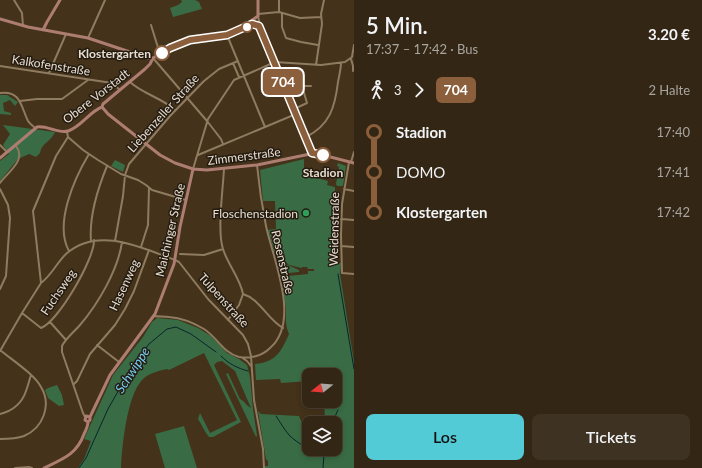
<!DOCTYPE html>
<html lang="de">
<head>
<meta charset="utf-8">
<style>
	body { margin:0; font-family:Lato,sans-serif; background:#3e3222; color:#f1f3f6; height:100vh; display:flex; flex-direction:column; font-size:15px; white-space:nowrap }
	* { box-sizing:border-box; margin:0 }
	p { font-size:13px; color:#a9a5a0 }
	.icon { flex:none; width:22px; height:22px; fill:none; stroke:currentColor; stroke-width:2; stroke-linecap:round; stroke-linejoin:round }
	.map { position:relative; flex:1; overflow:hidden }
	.drawer { display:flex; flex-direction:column; background:#332614; width:348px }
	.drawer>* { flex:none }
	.badge { padding:0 8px; border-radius:6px; font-size:14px; line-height:26px }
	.needle { width:26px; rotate:253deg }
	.tools { position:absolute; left:302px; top:368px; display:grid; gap:8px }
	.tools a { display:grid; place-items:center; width:40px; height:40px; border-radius:8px; background:#332614; box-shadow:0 2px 6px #0003,0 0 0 1px #4e4334; font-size:20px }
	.map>.badge { position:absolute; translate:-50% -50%; box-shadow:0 0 0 2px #fff }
	.legs { display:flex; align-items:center; gap:6px; height:44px; padding:0 12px; font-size:13px }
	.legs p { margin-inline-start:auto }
	.overview { display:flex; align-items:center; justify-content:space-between; height:68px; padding:0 12px }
	h1 { font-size:22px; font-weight:600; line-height:30px }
	.cta { display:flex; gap:8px; margin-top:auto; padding:8px 12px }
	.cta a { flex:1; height:46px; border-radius:8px; background:#52cbd7; color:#111; font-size:16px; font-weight:600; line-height:46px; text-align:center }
	.cta a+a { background:#3e3222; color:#f1f3f6 }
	ul { padding:0 12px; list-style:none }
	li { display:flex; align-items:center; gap:14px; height:40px; font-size:15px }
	li i { display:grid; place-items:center; width:6px; height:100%; margin:0 5px; background:currentColor }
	li i::after { content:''; width:10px; height:10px; margin:-5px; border:3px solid; border-radius:50%; background:#332614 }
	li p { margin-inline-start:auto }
	li:first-child i { background:linear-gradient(#0000 50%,currentColor 0) }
	li:last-child i { background:linear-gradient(currentColor 50%,#0000 0) }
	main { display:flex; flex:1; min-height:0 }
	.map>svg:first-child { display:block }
	.green { fill:#396c44 }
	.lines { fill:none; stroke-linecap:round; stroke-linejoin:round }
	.stream { stroke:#09232e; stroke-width:1 }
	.street { stroke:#8f7b60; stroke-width:2 }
	.secondary { stroke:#ad7d71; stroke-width:3 }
	.line-1-casing { stroke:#fff; stroke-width:9 }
	.line-1 { stroke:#8b5e3c; stroke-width:6 }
	.stop-1-dot { fill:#fff; stroke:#8b5e3c; stroke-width:2 }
	.leisure-dot { fill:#2e9e5b; stroke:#241c11; stroke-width:1.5 }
	.labels { text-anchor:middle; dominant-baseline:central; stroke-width:3; stroke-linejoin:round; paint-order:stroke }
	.stop-label { font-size:12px; font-weight:bold; fill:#e8ddcf; stroke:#241c11; text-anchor:end }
	.street-label { font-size:12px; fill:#e8ddcf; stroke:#241c11 }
	.poi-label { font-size:12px; fill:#e8ddcf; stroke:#241c11; text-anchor:end }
	.water-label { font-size:13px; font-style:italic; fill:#78cdf4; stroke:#241c11 }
</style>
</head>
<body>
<main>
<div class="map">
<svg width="354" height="468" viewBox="0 0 354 468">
	<rect width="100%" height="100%" fill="#44321a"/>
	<!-- green -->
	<path class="green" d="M181,0h14l4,2 3,7 -29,8 -3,-9 8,-3 4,-3z
		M0,95h7l11,7 -3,4 -5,-6 -7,3 1,8 7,2v2l-11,-1z
		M3,125l52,7c-4,10 -13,10 -15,21l-4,4 -7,-3 -11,5 -18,22v-20l9,-7 -6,-9 7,-11z
		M304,159v18l5,-1 19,5 -1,4 8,2v4h3l-2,34 1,38h4l-1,11 14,88v106h-89v-2h3v-5l-2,-2 -8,-48 3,3 38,2 6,14 4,-2v21h26v-26h-15l5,-3 -1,-19h11v-26h-26v6l-28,2 -1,-4 -24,1 -1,-16c21,-2 26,-12 34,-30 -4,-9 -3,-16 -3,-25 -2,-15 -5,-30 -8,-45l5,-1 16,7v2l-11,1v3l20,-2v-3h6v-2h-6l-1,-2h-5v1l-13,-3 -5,-4v-5l-2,1 -4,-3h-3l-7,-24 8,-1 -1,-28h-12l-3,-31z
		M115,160l10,5 -2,7 -12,-6z
		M338,163l8,3 -3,20h-6l-1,-2 3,-17 -2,-1z
		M157,318l21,2 20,8 13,8 16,17 12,6 8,6 3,12 3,32 4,27 -1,1 -30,-63 2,-1 12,26c5,2 6,7 11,9l-16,-37 -13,-10 -5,1 -3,3 27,57 -28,15h-4c-5,-6 -7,-12 -11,-18l2,-6 10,20 27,-13 -33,-67 -35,17 -2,-1c-9,2 -18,4 -25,11 -15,16 -20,66 -21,88h-43l6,-9 7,-18 -7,-2 29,-64 30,-38 9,-15z
		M57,385l5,10 2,10 -5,1 -11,-8 -3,-8 3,-2z
		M184,426l13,42h-32l-10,-34z"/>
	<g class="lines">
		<!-- stream -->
		<path class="stream" d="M338,274l16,95
			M221,356c8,8 16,12 27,15
			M276,416c4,6 8,13 13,19 9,9 23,16 35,20v-6
			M332,423l6,-13
			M79,468l7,-10 22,-49 26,-46 15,-19 18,-15 9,-2 15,7 25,18
			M323,468l1,-13"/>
		<!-- street -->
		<path class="street" d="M14,0l8,13 1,13
			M279,12v-12
			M282,13v14l4,11 15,4 17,3
			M258,14l21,-2 21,6 21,-1
			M258,16l3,15 51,122
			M151,25l9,29
			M243,28l9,-4 7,2
			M227,35l38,92
			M88,38l17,-38
			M153,58l54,63 14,18 2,5
			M351,59l2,7v5
			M233,63l6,14
			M316,65l6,-41 -1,-10 3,-14
			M0,66l112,17 8,7
			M49,73l17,-39
			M130,82c13,12 32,16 45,28
			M0,93c21,-3 21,14 28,28 2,3 5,5 7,7
			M20,101l17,-2h25l26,-19
			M294,109l13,-6 -5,-17h9
			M68,137l15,13 15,10 23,14 17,6 8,5 6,5 34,10
			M306,137c24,-12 29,-30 32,-55 1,-6 3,-13 3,-19
			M0,145l7,7
			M198,155l98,-41
			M349,162l-7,42 -1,31 1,38 12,1
			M351,162l3,-10
			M193,169l15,-50 26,-39 41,-18 46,3 24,-3 7,-5 2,-12
			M224,169c-1,20 -7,62 -1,80 5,16 17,29 20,45 17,5 25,26 40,34
			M0,183c8,-11 27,-23 16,-37
			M0,189l8,16 2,13 -4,58 -6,13
			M344,189l10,2
			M341,219l13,1
			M91,241c-2,-24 7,-53 16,-75
			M115,241l8,-45 2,-21 4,-11 41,-48 34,-35 15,-12 19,-8
			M341,246l13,1
			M141,247l7,-22 1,-37
			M69,251c-15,-27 5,-72 20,-97
			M180,254l24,1 19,-6
			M41,283c11,-8 16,-21 26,-30 32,-27 75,-5 108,7l4,2 29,37 35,36 5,9 3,12 3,44 9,49 1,19
			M22,313l19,15c17,-6 54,-70 53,-88
			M154,316c5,1 10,0 15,1 12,1 25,6 35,12 13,8 19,24 35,28 11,2 23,-1 31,-9 31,-27 3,-89 -4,-122 -4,-20 -7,-40 -9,-61
			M228,320l11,-15 4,-11
			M50,322l16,18
			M97,345l22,17
			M0,351l22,-38 19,-30 -8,-72 23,-55 12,-19 -1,-5
			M241,357l6,4 4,5
			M74,384l3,-3 13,-27 25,-29 10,-16 9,-18 15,-41
			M0,414c12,-3 22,-11 26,-23 2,-5 3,-10 5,-16
			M85,417l-2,-4 -21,-61v-6c4,-8 12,-14 18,-21 18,-21 38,-55 42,-83
			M0,439c8,0 16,0 24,-3 19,-8 28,-31 17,-49 -7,-13 -29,-27 -41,-37
			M15,468l14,-1 3,1"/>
		<!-- secondary -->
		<path class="secondary" d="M0,19l28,8 60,11 60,20h5
			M43,30l4,-8 13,-22
			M102,107l6,7 52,41 15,8 18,6 14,1 50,-5 58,-12 39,10
			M0,158l37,-31c10,-2 21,7 31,4 13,-4 21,-19 34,-24l1,-3 42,-35 5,-5 3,-6 22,-13 20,-7 32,-3 13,-6 18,-13v-16
			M90,417l-4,-1 -1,4 3,2 2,-2v-3l20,-42 45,-61 19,-50 6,-37 13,-58
			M44,468c19,-9 33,-14 40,-34 2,-4 4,-8 4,-12"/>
	</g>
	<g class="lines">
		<defs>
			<path id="line-1" d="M162,53l8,-5 20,-8 37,-5 25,-11 7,2 53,127 11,2"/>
		</defs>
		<!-- line-1 casing -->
		<use href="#line-1" class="line-1-casing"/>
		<!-- line-1 -->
		<use href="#line-1" class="line-1"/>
	</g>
	<!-- markers -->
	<g class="stop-1-dot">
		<circle cx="247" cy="27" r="5"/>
		<circle cx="162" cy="53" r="7"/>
		<circle cx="323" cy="155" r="7"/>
	</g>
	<circle class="leisure-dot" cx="306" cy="213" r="4"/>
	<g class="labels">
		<!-- stop labels -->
		<g class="stop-label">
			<text x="151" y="53">Klostergarten</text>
			<text x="323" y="172" text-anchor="middle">Stadion</text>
		</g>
		<!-- street labels -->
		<g class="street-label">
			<text transform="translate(51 65) rotate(9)">Kalkofenstraße</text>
			<text transform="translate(96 96) rotate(-38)">Obere Vorstadt</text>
			<text transform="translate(163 113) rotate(-48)">Liebenzeller Straße</text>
			<text transform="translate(244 156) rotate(-7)">Zimmerstraße</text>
			<text transform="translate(334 229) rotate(-89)">Weidenstraße</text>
			<text transform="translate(170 230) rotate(-77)">Maichinger Straße</text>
			<text transform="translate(283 262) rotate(77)">Rosenstraße</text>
			<text transform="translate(124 285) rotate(-65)">Hasenweg</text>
			<text transform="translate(58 292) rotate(-56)">Fuchsweg</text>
			<text transform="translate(224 300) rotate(48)">Tulpenstraße</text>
		</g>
		<!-- poi labels -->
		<g class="poi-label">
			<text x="298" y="213">Floschenstadion</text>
		</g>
		<!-- water labels -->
		<g class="water-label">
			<text transform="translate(132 370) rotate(-57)">Schwippe</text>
		</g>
	</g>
</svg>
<div class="tools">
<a><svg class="needle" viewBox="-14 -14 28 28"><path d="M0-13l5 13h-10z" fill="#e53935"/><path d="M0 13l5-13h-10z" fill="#a9a5a0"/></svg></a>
<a><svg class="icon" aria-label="layers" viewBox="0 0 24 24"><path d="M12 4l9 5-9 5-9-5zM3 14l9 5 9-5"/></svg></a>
</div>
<b class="badge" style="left:283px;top:82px;background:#8b5e3c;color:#fff">704</b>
</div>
<section class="drawer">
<div class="overview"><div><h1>5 Min.</h1><p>17:37 – 17:42 · Bus</p></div><b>3.20 €</b></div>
<div class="legs"><svg class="icon" aria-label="walk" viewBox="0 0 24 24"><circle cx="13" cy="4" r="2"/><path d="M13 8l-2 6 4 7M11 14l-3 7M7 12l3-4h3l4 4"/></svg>3<svg class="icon" aria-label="forward" viewBox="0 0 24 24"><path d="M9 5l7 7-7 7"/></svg><b class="badge" style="background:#8b5e3c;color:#fff">704</b><p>2 Halte</p></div>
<ul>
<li><i style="color:#8b5e3c"></i><b>Stadion</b><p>17:40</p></li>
<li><i style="color:#8b5e3c"></i><span>DOMO</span><p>17:41</p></li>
<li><i style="color:#8b5e3c"></i><b>Klostergarten</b><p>17:42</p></li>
</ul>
<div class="cta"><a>Los</a><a>Tickets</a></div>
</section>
</main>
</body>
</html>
